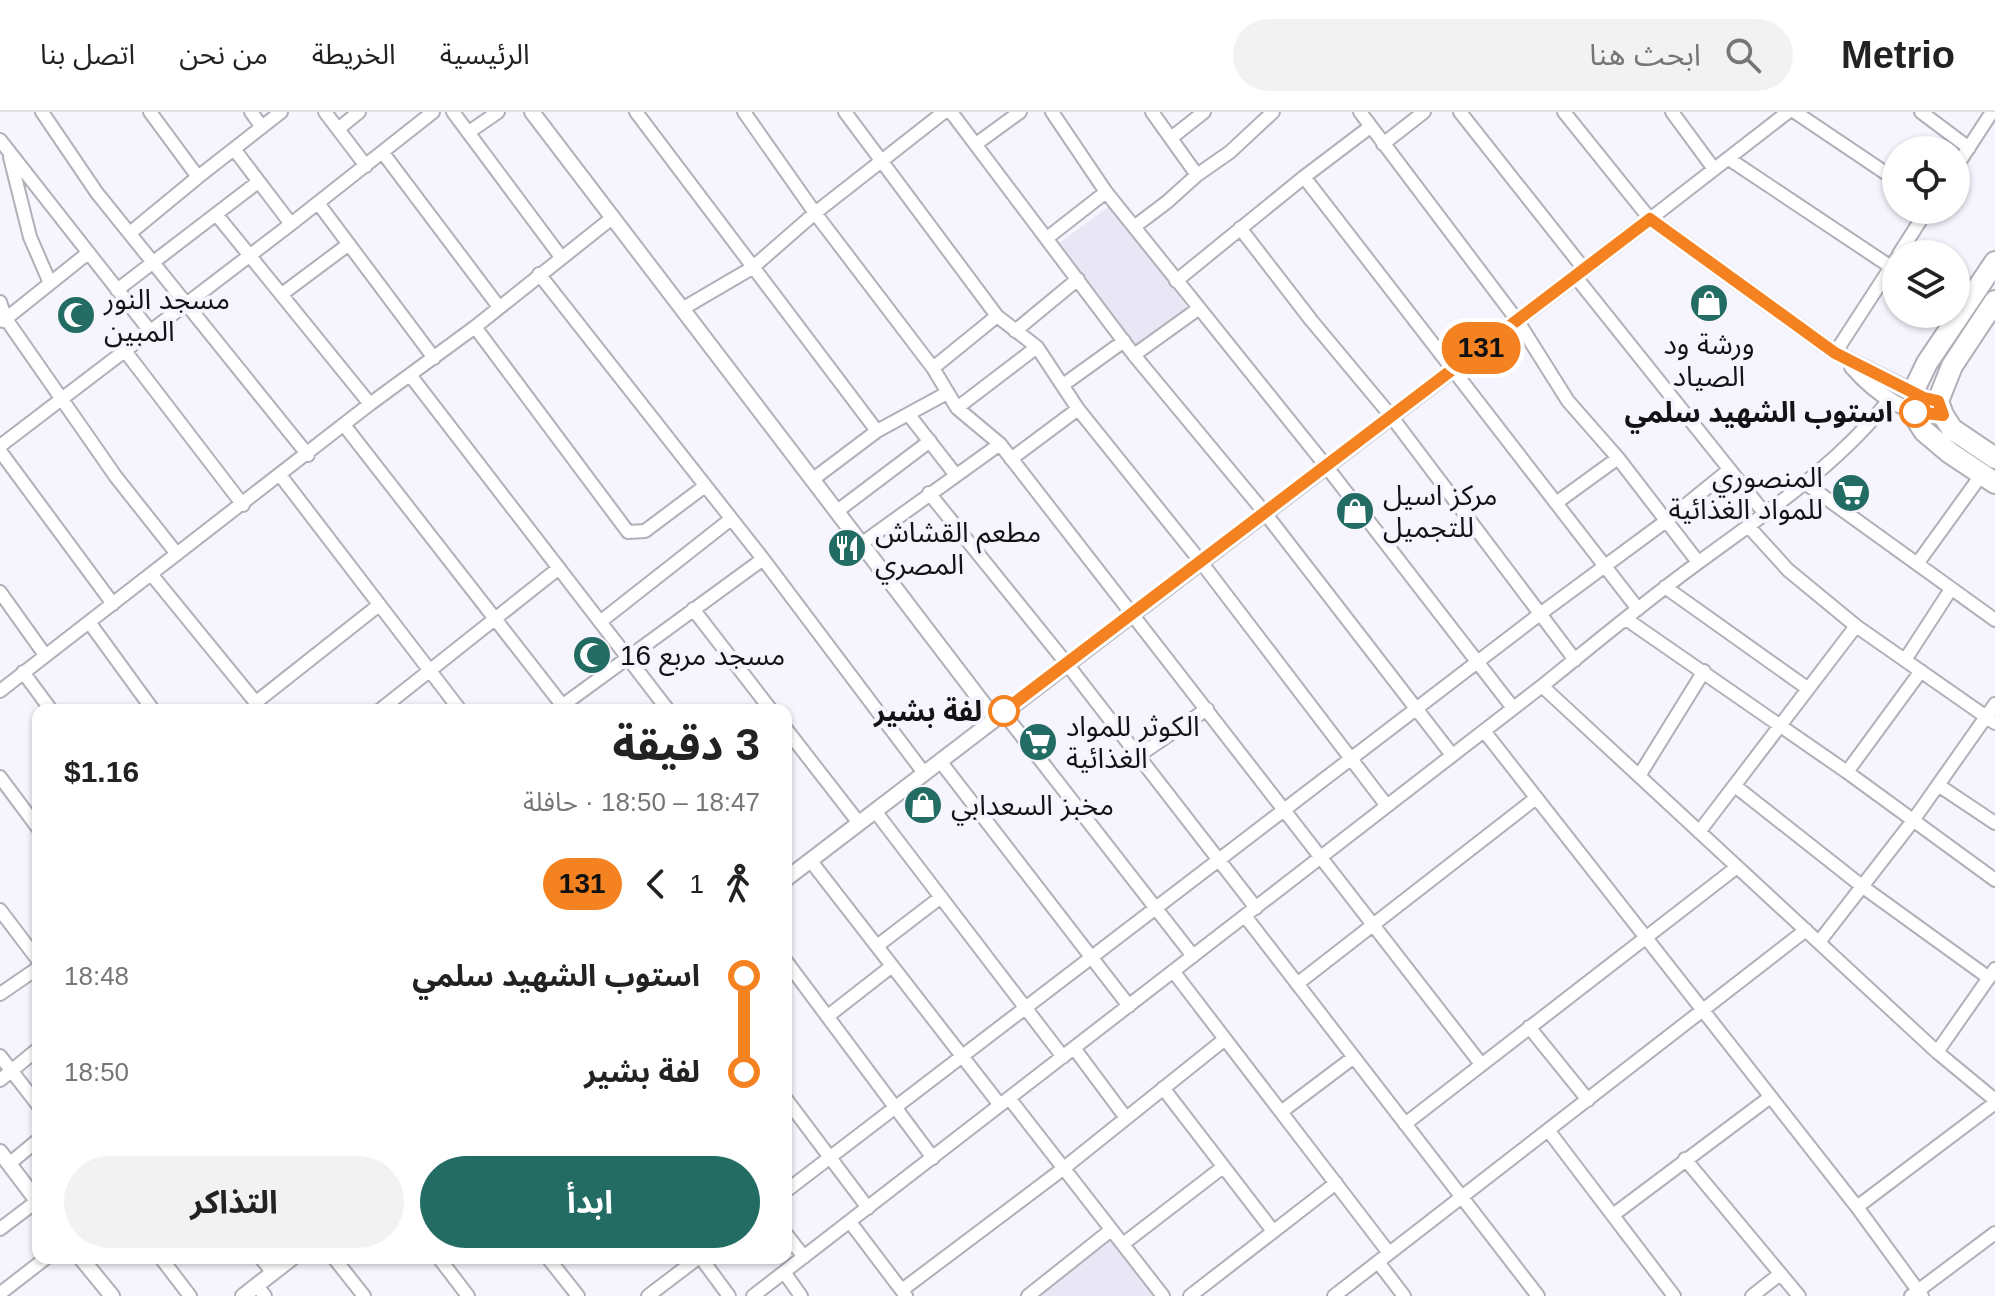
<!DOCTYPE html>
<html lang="ar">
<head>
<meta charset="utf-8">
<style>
	body { margin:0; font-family:Arial,"Noto Sans Arabic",sans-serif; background:#f2f2f2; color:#222; direction:rtl; height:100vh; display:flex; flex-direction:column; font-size:30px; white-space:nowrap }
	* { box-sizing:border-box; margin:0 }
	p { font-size:26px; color:#767676 }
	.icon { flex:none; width:44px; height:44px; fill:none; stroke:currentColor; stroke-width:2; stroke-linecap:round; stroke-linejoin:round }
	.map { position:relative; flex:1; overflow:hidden; direction:ltr }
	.panel { position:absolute; left:32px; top:592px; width:760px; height:560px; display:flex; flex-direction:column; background:#fff; border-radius:16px; box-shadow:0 2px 6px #0004; direction:rtl }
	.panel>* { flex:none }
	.badge { padding:0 16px; border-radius:26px; font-size:28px; line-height:52px }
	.controls { position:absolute; left:1882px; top:24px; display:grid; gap:16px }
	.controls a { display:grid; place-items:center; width:88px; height:88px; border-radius:50%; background:#fff; box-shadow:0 2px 6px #0004; font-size:40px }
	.map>.badge { position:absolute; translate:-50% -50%; box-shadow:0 0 0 4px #fff }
	.legs { display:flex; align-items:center; gap:12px; height:88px; padding:0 32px; font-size:26px }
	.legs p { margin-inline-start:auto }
	.overview { display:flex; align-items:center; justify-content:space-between; height:136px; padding:0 32px }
	h1 { font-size:44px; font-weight:700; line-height:60px }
	.primary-button { display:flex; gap:16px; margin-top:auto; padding:16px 32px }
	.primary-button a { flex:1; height:92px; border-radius:48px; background:#236c64; color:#fff; font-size:32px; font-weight:700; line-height:92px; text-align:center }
	.primary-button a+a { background:#f2f2f2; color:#222 }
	ul { padding:0 32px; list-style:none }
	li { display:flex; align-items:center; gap:28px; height:96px; font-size:30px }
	li i { display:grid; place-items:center; width:12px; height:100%; margin:0 10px; background:currentColor }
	li i::after { content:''; width:20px; height:20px; margin:-10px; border:6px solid; border-radius:50%; background:#fff }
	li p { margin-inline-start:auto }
	li:first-child i { background:linear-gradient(#0000 50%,currentColor 0) }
	li:last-child i { background:linear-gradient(currentColor 50%,#0000 0) }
	header { display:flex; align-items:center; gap:48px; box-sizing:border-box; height:112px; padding:0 40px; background:#fff; border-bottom:2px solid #e0e0e0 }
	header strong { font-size:38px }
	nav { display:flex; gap:44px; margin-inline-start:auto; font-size:28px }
	.search { width:560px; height:72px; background:#f2f2f2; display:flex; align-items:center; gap:20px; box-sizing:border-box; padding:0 28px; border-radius:44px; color:#767676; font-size:30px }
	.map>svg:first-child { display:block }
	.built { fill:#e9e6f5 }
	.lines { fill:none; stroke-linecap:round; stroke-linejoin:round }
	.minor-casing { stroke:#b1afb8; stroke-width:16 }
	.tertiary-casing { stroke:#b1afb8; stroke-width:18 }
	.trunk-casing { stroke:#b1afb8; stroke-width:24 }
	.minor { stroke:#fff; stroke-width:12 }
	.tertiary { stroke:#fff; stroke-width:14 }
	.trunk { stroke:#fff; stroke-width:20 }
	.line-1-casing { stroke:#fff; stroke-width:18 }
	.line-1 { stroke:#f58220; stroke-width:12 }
	.stop-1-dot { fill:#fff; stroke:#f58220; stroke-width:4 }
	.labels { text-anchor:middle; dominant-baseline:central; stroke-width:8; stroke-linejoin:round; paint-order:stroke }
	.poi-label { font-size:28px; fill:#131316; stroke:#f6f4fd; text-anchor:start }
	.stop-label { font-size:28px; font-weight:bold; fill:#131316; stroke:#f6f4fd; text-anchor:end }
</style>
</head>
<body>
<header>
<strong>Metrio</strong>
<div class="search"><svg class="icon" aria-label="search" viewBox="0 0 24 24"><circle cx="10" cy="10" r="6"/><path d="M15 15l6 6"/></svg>ابحث هنا</div>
<nav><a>الرئيسية</a><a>الخريطة</a><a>من نحن</a><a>اتصل بنا</a></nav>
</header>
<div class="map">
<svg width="1995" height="1184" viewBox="0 0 1995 1184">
	<rect width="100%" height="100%" fill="#f6f4fd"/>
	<!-- built -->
	<path class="built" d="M1111,93l78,105 -53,39 -78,-105z
		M1110,1128l44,56h-117z"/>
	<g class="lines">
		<defs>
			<path id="minor" d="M42,0l55,81 211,262
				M150,0l48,65 83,-65
				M251,0l11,15
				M325,0l41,54
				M453,0l108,145
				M636,0l241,319
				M744,0l71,101 118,155 24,40 43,36 481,620
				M845,0l152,204 40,31 41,62 123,153 186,244
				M951,0l183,243 131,158 187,242
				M1052,0l54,80 220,274 187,242
				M1152,0l45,63
				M1360,0l157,208 51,81 50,57 80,104
				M1460,0l124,157
				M1564,0l86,107 138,-107
				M1672,0l42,57
				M1795,0l101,68
				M1921,0l48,36
				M338,17l21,-17
				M469,20l29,-20
				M1171,26l33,-26
				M0,28l150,191
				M976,32l44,-32
				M1383,32l41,-32
				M234,37l57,75
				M383,41l116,154
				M10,45l20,80 20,46
				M1729,47l162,108
				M1956,55l36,-55
				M1304,65l334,432
				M318,91l116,155
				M216,102l154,190
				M1134,115l33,-25 30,-27 33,-23 43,-40
				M1240,116l71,92 80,96 184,244
				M130,121l68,-56
				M1047,126l59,-46
				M1899,142l28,-44
				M539,162l224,285 161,214
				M1575,164l191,239
				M1176,169l128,-104 66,-50
				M117,178l141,-108
				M282,182l67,-50
				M0,190l6,17 110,158 61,77
				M682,197l70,-41 63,-55 129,-101
				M3,209l85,-68
				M475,215l153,205 17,-1 60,-45
				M1015,219l63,-52
				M125,239l118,154
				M1835,241l61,-94
				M1134,243l64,-46
				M933,256l64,-52
				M410,263l258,335
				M1063,273l61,-44
				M957,296l80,-61
				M909,303l46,59
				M344,313l222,285
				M0,334l291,-222 142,-112
				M0,339l113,153
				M1011,347l67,-50
				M280,363l180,235
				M812,368l65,-49 70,-38
				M1805,371l190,137
				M929,381l138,171 189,244
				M1556,391l62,-45
				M836,400l94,-71
				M1749,415l39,43 68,56 139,97
				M861,432l139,-100
				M1917,452l65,-90
				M151,462l111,136
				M1665,475l142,101
				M0,480l45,63
				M693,497l78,101
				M1626,507l221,153 148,108
				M89,510l64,88
				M600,510l131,-103
				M1905,548l46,-71
				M23,560l28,38
				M1542,574l395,366 58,48
				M0,579l370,-287 105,-77 137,-109
				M255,591l124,-98
				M559,596l204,-149
				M380,598l179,-142
				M1003,600l190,244
				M786,617l73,94
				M1484,619l373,476 65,89
				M1138,644l69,-47
				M940,649l189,245
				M1847,660l74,-101
				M1639,664l65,-105
				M0,665l38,51
				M1938,673l57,38
				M1735,674l128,101 126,91
				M875,699l188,246
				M1699,720l157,-206
				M810,748l190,245
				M0,798l38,50
				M1245,804l293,380
				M1819,830l93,-120 83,-118
				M877,834l64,-49
				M786,849l147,197
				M1173,859l216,282
				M1297,872l239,-186
				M0,882l38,-26
				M828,904l64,-50
				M1529,915l59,73
				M1074,936l52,70
				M1937,940l58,-83
				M0,944l38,49
				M0,968l38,-31
				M1163,976l110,143
				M1009,986l154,198
				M786,987l82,109
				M1281,1000l73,-55
				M1405,1012l332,-257
				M1548,1018l126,166
				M1685,1047l114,137
				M9,1052l29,-24
				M786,1079l754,-577 126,-93 63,-51
				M1857,1095l138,-104
				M1613,1103l156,-117
				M850,1110l56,74
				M0,1117l37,-28
				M786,1122l18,23
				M1123,1132l100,-77
				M161,1146l29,38
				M261,1146l12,15
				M334,1146l30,38
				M439,1146l29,38
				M548,1146l30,38
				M701,1146l28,38
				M1378,1150l26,34
				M784,1160l17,24
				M257,1174l8,10
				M902,1178l162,-122 161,-129
				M2,1180l44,-34
				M648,1184l50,-38
				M753,1184l789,-610c51,-41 101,-83 153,-121 69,-51 141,-98 195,-166
				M1028,1184l83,-66
				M1190,1184l146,-113
				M1334,1184l472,-366
				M1752,1184l28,-22
				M1911,1184l84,-63"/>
			<path id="tertiary" d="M532,0l463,607
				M1852,255c22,25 56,51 91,48
				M786,767l864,-660 185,134 97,48h6
				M0,1040l38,50
				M81,1146l31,38
				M243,1184l49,-38"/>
			<path id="trunk" d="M1995,150l-68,101 -14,29 4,28 7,11 26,22 45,30
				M1995,189l-43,65 -14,35 5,14 9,14 43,29"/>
		</defs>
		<!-- minor casing -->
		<use href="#minor" class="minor-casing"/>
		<!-- tertiary casing -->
		<use href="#tertiary" class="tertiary-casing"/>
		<!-- trunk casing -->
		<use href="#trunk" class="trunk-casing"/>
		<!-- minor -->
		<use href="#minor" class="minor"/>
		<!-- tertiary -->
		<use href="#tertiary" class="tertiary"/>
		<!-- trunk -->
		<use href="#trunk" class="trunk"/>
	</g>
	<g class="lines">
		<defs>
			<path id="line-1" d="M1004,599l646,-492 185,134 89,45 14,3 5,14 -28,-3"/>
		</defs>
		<!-- line-1 casing -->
		<use href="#line-1" class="line-1-casing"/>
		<!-- line-1 -->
		<use href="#line-1" class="line-1"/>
	</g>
	<!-- icons -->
	<defs>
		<symbol id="shop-disc" viewBox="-11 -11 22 22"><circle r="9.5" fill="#236c64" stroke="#f6f4fd"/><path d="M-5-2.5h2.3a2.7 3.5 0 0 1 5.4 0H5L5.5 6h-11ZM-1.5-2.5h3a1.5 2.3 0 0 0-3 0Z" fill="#fff"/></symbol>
		<symbol id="mosque-disc" viewBox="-11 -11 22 22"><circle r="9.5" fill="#236c64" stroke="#f6f4fd"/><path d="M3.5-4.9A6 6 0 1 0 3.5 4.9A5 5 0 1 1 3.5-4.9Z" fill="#fff"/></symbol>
		<symbol id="supermarket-disc" viewBox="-11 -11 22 22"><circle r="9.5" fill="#236c64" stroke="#f6f4fd"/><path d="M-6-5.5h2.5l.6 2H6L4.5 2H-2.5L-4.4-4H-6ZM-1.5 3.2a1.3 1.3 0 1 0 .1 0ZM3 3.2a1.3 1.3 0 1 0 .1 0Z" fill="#fff"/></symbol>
		<symbol id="restaurant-disc" viewBox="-11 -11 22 22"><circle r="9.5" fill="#236c64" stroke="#f6f4fd"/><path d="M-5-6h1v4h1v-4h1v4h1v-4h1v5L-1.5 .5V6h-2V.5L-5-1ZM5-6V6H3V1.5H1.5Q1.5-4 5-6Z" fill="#fff"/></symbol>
	</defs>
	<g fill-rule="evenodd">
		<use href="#shop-disc" x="1687" y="169" width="44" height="44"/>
		<use href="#mosque-disc" x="54" y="181" width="44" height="44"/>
		<use href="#supermarket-disc" x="1829" y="359" width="44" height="44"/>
		<use href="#shop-disc" x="1333" y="377" width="44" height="44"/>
		<use href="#restaurant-disc" x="825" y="414" width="44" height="44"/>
		<use href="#mosque-disc" x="570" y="521" width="44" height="44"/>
		<use href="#supermarket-disc" x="1016" y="608" width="44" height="44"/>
		<use href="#shop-disc" x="901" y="671" width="44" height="44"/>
	</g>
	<!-- markers -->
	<g class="stop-1-dot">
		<circle cx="1915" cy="300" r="14"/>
		<circle cx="1004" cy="599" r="14"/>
	</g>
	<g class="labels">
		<!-- poi labels -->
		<g class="poi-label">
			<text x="104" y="187">مسجد النور<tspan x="104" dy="32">المبين</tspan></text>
			<text x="1709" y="232" text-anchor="middle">ورشة ود<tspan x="1709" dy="32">الصياد</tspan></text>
			<text x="1823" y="365" text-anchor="end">المنصوري<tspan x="1823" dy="32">للمواد الغذائية</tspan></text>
			<text x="1383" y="383">مركز اسيل<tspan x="1383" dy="32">للتجميل</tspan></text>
			<text x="875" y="420">مطعم القشاش<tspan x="875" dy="32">المصري</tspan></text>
			<text x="620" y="543">مسجد مربع 16</text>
			<text x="1066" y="614">الكوثر للمواد<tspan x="1066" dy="32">الغذائية</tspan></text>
			<text x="951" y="693">مخبز السعدابي</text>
		</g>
		<!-- stop labels -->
		<g class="stop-label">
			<text x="1893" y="300">استوب الشهيد سلمي</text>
			<text x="982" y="599">لفة بشير</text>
		</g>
	</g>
</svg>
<div class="controls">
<a><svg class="icon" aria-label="locate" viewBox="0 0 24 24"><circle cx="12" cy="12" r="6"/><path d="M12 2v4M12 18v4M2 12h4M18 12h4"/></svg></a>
<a><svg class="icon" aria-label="layers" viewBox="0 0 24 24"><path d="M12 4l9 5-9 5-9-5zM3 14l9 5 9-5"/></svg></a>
</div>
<b class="badge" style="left:1481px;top:236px;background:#f58220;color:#111">131</b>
<section class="panel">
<div class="overview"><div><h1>3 دقيقة</h1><p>18:47 – 18:50 · حافلة</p></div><b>$1.16</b></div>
<div class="legs"><svg class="icon" aria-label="walk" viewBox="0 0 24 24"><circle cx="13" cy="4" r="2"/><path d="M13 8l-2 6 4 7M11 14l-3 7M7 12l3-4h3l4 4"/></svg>1<svg class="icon" aria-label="back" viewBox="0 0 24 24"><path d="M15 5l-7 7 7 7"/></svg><b class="badge" style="background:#f58220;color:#111">131</b></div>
<ul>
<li><i style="color:#f58220"></i><b>استوب الشهيد سلمي</b><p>18:48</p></li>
<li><i style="color:#f58220"></i><b>لفة بشير</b><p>18:50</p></li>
</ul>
<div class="primary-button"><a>ابدأ</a><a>التذاكر</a></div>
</section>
</div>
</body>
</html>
